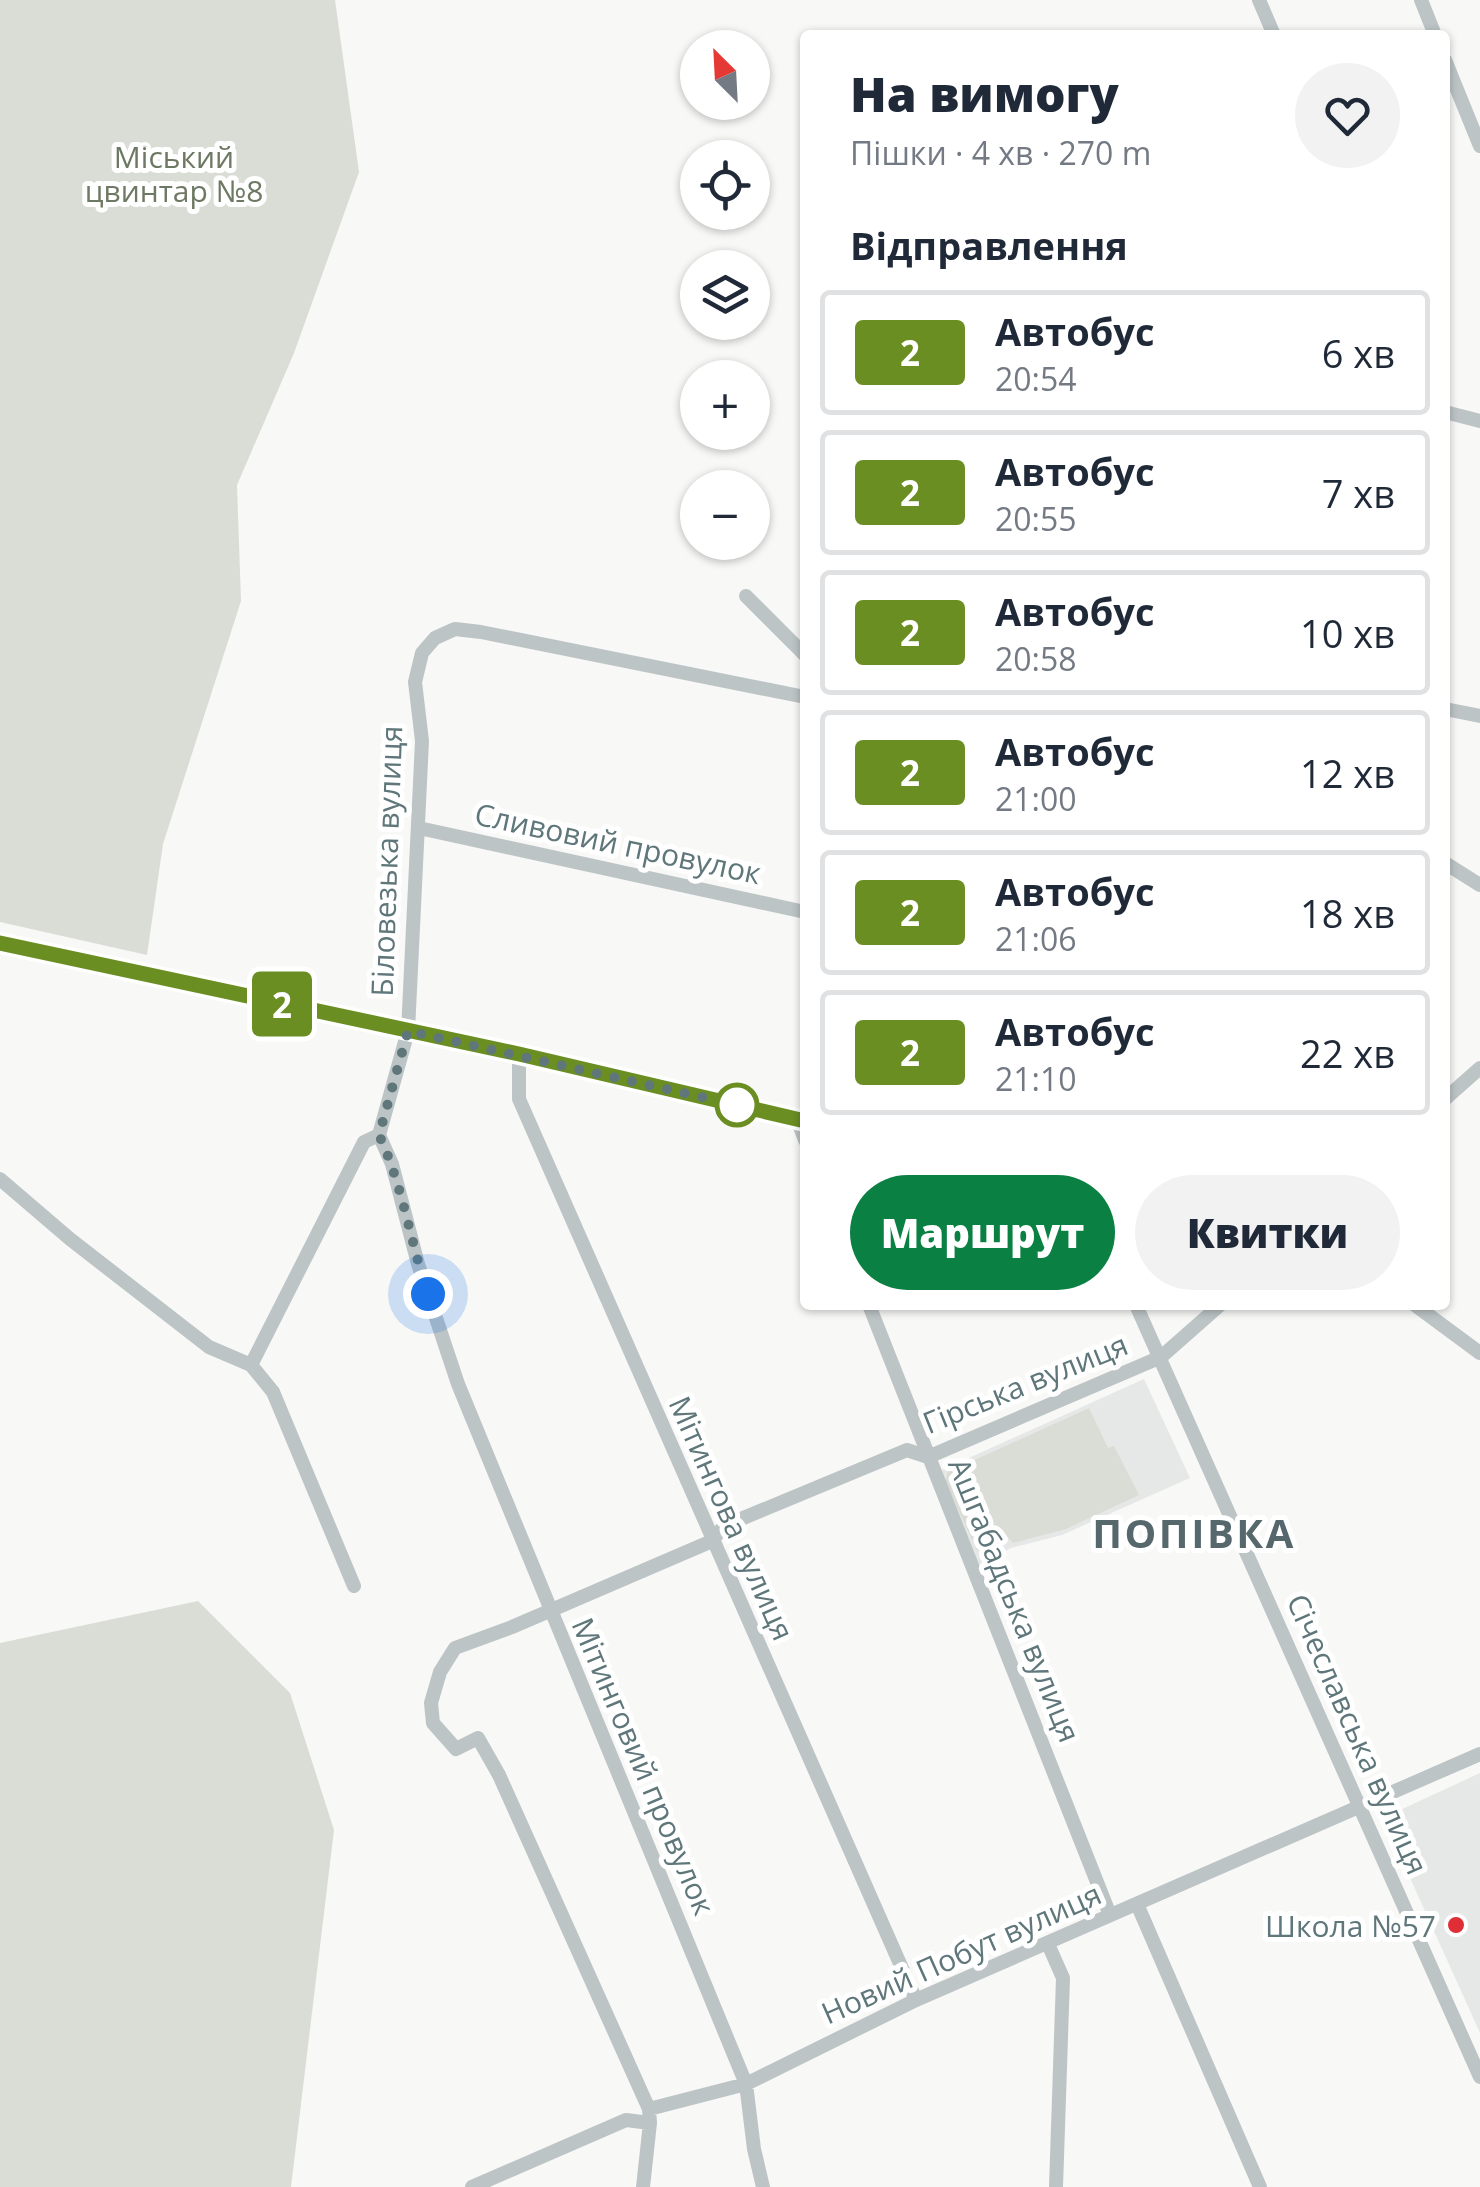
<!DOCTYPE html>
<html lang="uk">
<head>
<meta charset="utf-8">
<style>
	body { margin:0; font-family:"Open Sans",sans-serif; background:#f2f2f3; color:#1f2937; height:100vh; display:flex; flex-direction:column; font-size:38px; white-space:nowrap }
	* { box-sizing:border-box; margin:0 }
	p { font-size:32px; color:#747a83 }
	.icon { flex:none; width:55px; height:55px; fill:none; stroke:currentColor; stroke-width:2; stroke-linecap:round; stroke-linejoin:round }
	.map { position:relative; flex:1; overflow:hidden }
	.sheet { position:absolute; left:800px; top:30px; width:650px; height:1280px; display:flex; flex-direction:column; background:#fff; border-radius:10px; box-shadow:0 2px 8px #0004 }
	.sheet>* { flex:none }
	.badge { padding:0 20px; border-radius:8px; font-size:35px; line-height:65px }
	.needle { width:65px; rotate:336deg }
	.controls { position:absolute; left:680px; top:30px; display:grid; gap:20px }
	.controls a { display:grid; place-items:center; width:90px; height:90px; border-radius:50%; background:#fff; box-shadow:0 2px 8px #0004; font-size:50px }
	.you { position:absolute; width:50px; height:50px; margin:-25px; border:8px solid #fff; border-radius:50%; background:#1a73e8; box-shadow:0 0 0 15px #1a73e833 }
	.map>.badge { position:absolute; translate:-50% -50%; box-shadow:0 0 0 5px #fff }
	h2 { padding:0 50px; font-size:38px; line-height:90px }
	.round { display:grid; place-items:center; flex:none; width:105px; height:105px; border-radius:52px; background:#f2f2f3 }
	.overview { display:flex; align-items:center; justify-content:space-between; height:170px; padding:0 50px }
	h1 { font-size:48px; font-weight:800; line-height:75px }
	.cta { display:flex; gap:20px; margin-top:auto; padding:20px 50px }
	.cta a { flex:1; height:115px; border-radius:60px; background:#0b8043; color:#fff; font-size:40px; font-weight:800; line-height:115px; text-align:center }
	.cta a+a { background:#f2f2f3; color:#1f2937 }
	ul { padding:0; list-style:none }
	li { display:flex; align-items:center; gap:30px; height:125px; margin:0 20px 15px; padding:0 30px; border:5px solid #e0e1e3; border-radius:10px }
	li div { flex:1 }
	li b { display:block; font-size:38px }
	li em { font-style:normal }
	li .badge { min-width:110px; font-weight:700; text-align:center }
	.map>svg:first-child { display:block }
	.built { fill:#e6e8e7 }
	.green { fill:#daddd5 }
	.lines { fill:none; stroke-linecap:round; stroke-linejoin:round }
	.street { stroke:#bdc4c6; stroke-width:14 }
	.line-casing { stroke:#fff; stroke-width:22 }
	.line { stroke:#6b8e23; stroke-width:15 }
	.walk { stroke:#5f777a; stroke-width:10; stroke-dasharray:0 18 }
	.stop-dot { fill:#fff; stroke:#6b8e23; stroke-width:5 }
	.poi-dot { fill:#e02e37; stroke:#fff; stroke-width:4 }
	.labels { text-anchor:middle; dominant-baseline:central; stroke-width:10; stroke-linejoin:round; paint-order:stroke }
	.park-label { font-size:30px; fill:#6d7963; stroke:#fff }
	.street-label { font-size:30px; fill:#5f777a; stroke:#fff }
	.poi-label { font-size:30px; fill:#5f777a; stroke:#fff; text-anchor:end }
	.district-label { font-size:40px; font-weight:bold; letter-spacing:2.5px; fill:#56686c; stroke:#fff }
</style>
</head>
<body>
<div class="map">
<svg width="1480" height="2187" viewBox="0 0 1480 2187">
	<rect width="100%" height="100%" fill="#f8f8f6"/>
	<!-- built -->
	<path class="built" d="M1144,1379l46,99 -128,57 -51,13 -37,19 -37,-88 5,-9z
		M1480,1773v260l-97,-215z"/>
	<!-- green -->
	<path class="green" d="M0,0h335l24,172 -65,181 -57,132 4,116 -78,243 -16,111 -147,-33z
		M1089,1408l19,40 6,-2 25,49 -73,34 -53,14 -6,-7 -30,15 -32,-70 3,-9z
		M198,1601l92,92 44,137 -43,357h-291v-544z"/>
	<g class="lines">
		<!-- street -->
		<path class="street" d="M1259,0l15,35
			M1421,0l14,35
			M1445,60l35,86
			M1445,412l35,9
			M746,596l59,59
			M1445,709l35,7
			M419,828l386,84
			M1445,863l35,22
			M0,943l519,110 286,68
			M519,1053v46l397,901
			M1445,1099l35,-31
			M797,1119l8,21
			M0,1179l70,60 139,108 42,18 22,27 81,194
			M869,1305l241,610
			M1136,1305l344,772
			M1415,1305l65,48
			M251,1365l113,-223 15,-7
			M1137,1904l123,283
			M1048,1944l15,34 -7,209
			M649,2109l-150,-334 -21,-37 -22,11 -23,-26 -2,-20 9,-31 15,-24 57,-21 200,-86 12,-15 183,-76 21,7 233,-100 59,-52
			M472,2187l154,-67 24,3 -1,-14 97,-25 170,-84 564,-246
			M643,2187l7,-64
			M763,2187l-9,-38 -8,-65 -288,-700 -40,-120 -26,-100 -13,-29 29,-104 14,-290 -7,-59 7,-29 13,-15 20,-9 26,3 324,65"/>
	</g>
	<g class="lines">
		<defs>
			<path id="line" d="M0,943l519,111 286,67"/>
		</defs>
		<!-- line casing -->
		<use href="#line" class="line-casing"/>
		<!-- line -->
		<use href="#line" class="line"/>
		<!-- walk -->
		<path class="walk" d="M428,1294c-18,-53 -25,-108 -49,-159l29,-104 329,74"/>
	</g>
	<!-- markers -->
	<circle class="stop-dot" cx="737" cy="1105" r="20"/>
	<circle class="poi-dot" cx="1456" cy="1925" r="10"/>
	<g class="labels">
		<!-- park labels -->
		<g class="park-label">
			<text x="174" y="156">Міський<tspan x="174" dy="34">цвинтар №8</tspan></text>
		</g>
		<!-- street labels -->
		<g class="street-label">
			<text transform="translate(618 843) rotate(12)">Сливовий провулок</text>
			<text transform="translate(386 861) rotate(-88)">Біловезька вулиця</text>
			<text transform="translate(1025 1383) rotate(-22)">Гірська вулиця</text>
			<text transform="translate(732 1518) rotate(66)">Мітингова вулиця</text>
			<text transform="translate(1015 1600) rotate(68)">Ашгабадська вулиця</text>
			<text transform="translate(1358 1734) rotate(66)">Січеславська вулиця</text>
			<text transform="translate(644 1766) rotate(67)">Мітинговий провулок</text>
			<text transform="translate(961 1953) rotate(-24)">Новий Побут вулиця</text>
		</g>
		<!-- poi labels -->
		<g class="poi-label">
			<text x="1436" y="1925">Школа №57</text>
		</g>
		<!-- district labels -->
		<g class="district-label">
			<text x="1194" y="1532">ПОПІВКА</text>
		</g>
	</g>
</svg>
<div class="controls">
<a><svg class="needle" viewBox="-14 -14 28 28"><path d="M0-13l5 13h-10z" fill="#e53935"/><path d="M0 13l5-13h-10z" fill="#747a83"/></svg></a>
<a><svg class="icon" aria-label="locate" viewBox="0 0 24 24"><circle cx="12" cy="12" r="6"/><path d="M12 2v4M12 18v4M2 12h4M18 12h4"/></svg></a>
<a><svg class="icon" aria-label="layers" viewBox="0 0 24 24"><path d="M12 4l9 5-9 5-9-5zM3 14l9 5 9-5"/></svg></a>
<a>+</a>
<a>−</a>
</div>
<div class="you" style="left:428px;top:1294px"></div>
<b class="badge" style="left:282px;top:1004px;background:#6b8e23;color:#fff">2</b>
<section class="sheet">
<div class="overview"><div><h1>На вимогу</h1><p>Пішки · 4 хв · 270 m</p></div><a class="round"><svg class="icon" aria-label="heart" viewBox="0 0 24 24"><path d="M12 20l-8-8c-3-5 5-10 8-4 3-6 11-1 8 4z"/></svg></a></div>
<h2>Відправлення</h2>
<ul>
<li><span class="badge" style="background:#6b8e23;color:#fff">2</span><div><b>Автобус</b><p>20:54</p></div><em>6 хв</em></li>
<li><span class="badge" style="background:#6b8e23;color:#fff">2</span><div><b>Автобус</b><p>20:55</p></div><em>7 хв</em></li>
<li><span class="badge" style="background:#6b8e23;color:#fff">2</span><div><b>Автобус</b><p>20:58</p></div><em>10 хв</em></li>
<li><span class="badge" style="background:#6b8e23;color:#fff">2</span><div><b>Автобус</b><p>21:00</p></div><em>12 хв</em></li>
<li><span class="badge" style="background:#6b8e23;color:#fff">2</span><div><b>Автобус</b><p>21:06</p></div><em>18 хв</em></li>
<li><span class="badge" style="background:#6b8e23;color:#fff">2</span><div><b>Автобус</b><p>21:10</p></div><em>22 хв</em></li>
</ul>
<div class="cta"><a>Маршрут</a><a>Квитки</a></div>
</section>
</div>
</body>
</html>
